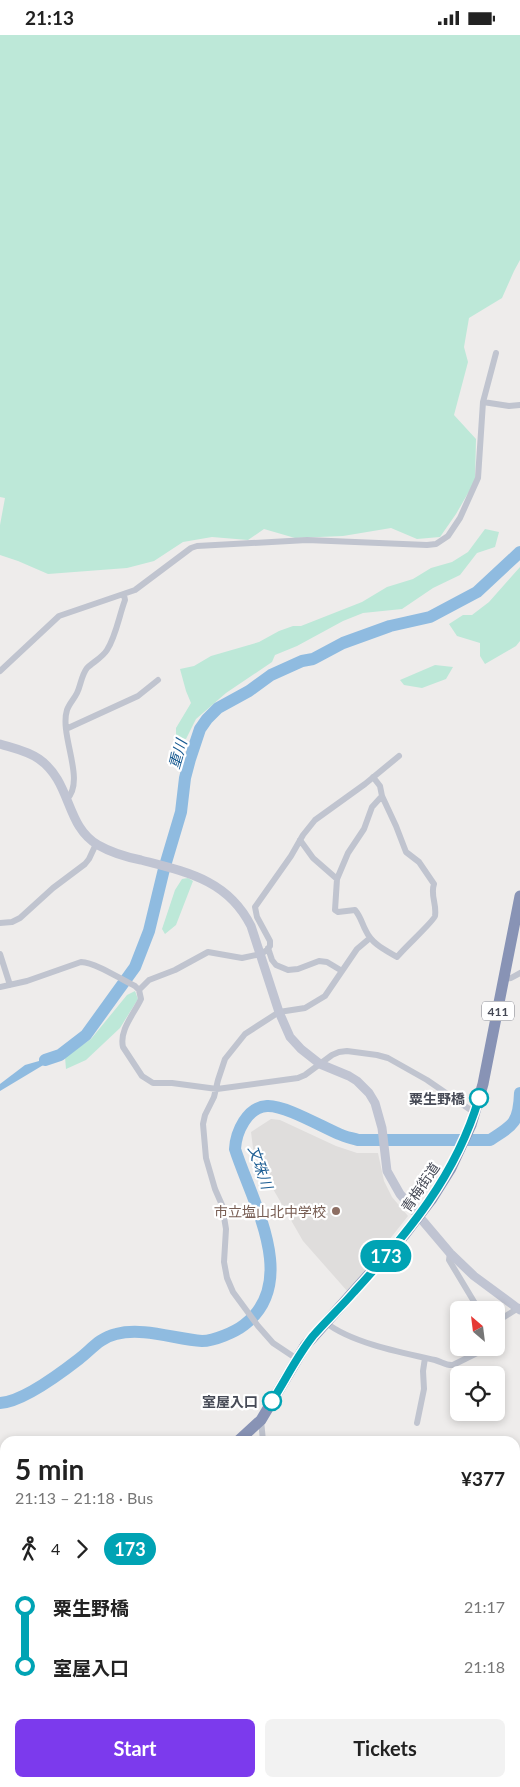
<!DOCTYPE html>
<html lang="en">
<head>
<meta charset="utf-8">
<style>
	body { margin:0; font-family:Lato,"Noto Sans JP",sans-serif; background:#f2f2f2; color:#222; height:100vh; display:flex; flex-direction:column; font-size:19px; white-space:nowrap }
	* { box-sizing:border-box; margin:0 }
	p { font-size:16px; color:#767676 }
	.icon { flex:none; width:28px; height:28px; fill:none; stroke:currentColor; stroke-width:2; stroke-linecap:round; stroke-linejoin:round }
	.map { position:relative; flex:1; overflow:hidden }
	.details { position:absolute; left:0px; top:1401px; width:520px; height:351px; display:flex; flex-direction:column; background:#fff; border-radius:15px 15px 0 0; box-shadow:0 2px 8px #0003 }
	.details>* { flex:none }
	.badge { padding:0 10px; border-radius:16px; font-size:18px; line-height:32px }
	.needle { width:32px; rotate:332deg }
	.buttons { position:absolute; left:450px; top:1266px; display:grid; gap:10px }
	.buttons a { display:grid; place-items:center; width:55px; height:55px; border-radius:8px; background:#fff; box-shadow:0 2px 8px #0003; font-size:25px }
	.map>.badge { position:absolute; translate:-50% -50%; box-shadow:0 0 0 2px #fff }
	.legs { display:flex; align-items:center; gap:8px; height:55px; padding:0 15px; font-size:16px }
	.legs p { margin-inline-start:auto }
	.headline { display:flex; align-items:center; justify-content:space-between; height:85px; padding:0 15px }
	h1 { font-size:28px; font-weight:700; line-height:38px }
	.button { display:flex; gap:10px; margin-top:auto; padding:10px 15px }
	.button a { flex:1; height:58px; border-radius:8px; background:#7c3aed; color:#fff; font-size:20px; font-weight:700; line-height:58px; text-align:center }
	.button a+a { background:#f2f2f2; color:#222 }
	ul { padding:0 15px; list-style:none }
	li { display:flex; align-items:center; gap:18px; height:60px; font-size:19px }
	li i { display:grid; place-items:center; width:8px; height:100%; margin:0 6px; background:currentColor }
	li i::after { content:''; width:12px; height:12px; margin:-6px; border:4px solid; border-radius:50%; background:#fff }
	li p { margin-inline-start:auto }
	li:first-child i { background:linear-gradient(#0000 50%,currentColor 0) }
	li:last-child i { background:linear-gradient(currentColor 50%,#0000 0) }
	.status { display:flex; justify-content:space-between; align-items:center; height:35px; padding:0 25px; background:#fff; direction:ltr }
	.status svg { height:14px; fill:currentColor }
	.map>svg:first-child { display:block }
	.education { fill:#dfdddc }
	.green { fill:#bde8d8 }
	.water { fill:#8fbbe0 }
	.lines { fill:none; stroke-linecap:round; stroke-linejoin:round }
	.river { stroke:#8fbbe0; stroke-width:12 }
	.street { stroke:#c0c4cf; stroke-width:6 }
	.secondary { stroke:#c0c4d2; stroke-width:9 }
	.highway { stroke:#8893b5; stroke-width:11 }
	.line-1-casing { stroke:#fff; stroke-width:11 }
	.line-1 { stroke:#00a3b4; stroke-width:8 }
	.stop-1-dot { fill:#fff; stroke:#00a3b4; stroke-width:2.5 }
	.education-dot { fill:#8d6e63; stroke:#fff; stroke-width:2 }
	.labels { text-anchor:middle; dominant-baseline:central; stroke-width:4.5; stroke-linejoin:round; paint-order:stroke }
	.shield { fill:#fff; stroke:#7e8089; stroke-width:1 }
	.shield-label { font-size:12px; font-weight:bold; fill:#464a56 }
	.stop-label { font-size:14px; font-weight:bold; fill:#464a56; stroke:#fff; text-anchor:end }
	.street-label { font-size:14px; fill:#464a56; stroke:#fff }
	.education-label { font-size:14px; fill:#785e54; stroke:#fff; text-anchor:end }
	.water-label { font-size:15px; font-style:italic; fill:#1c5d93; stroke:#fff }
</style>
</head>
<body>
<div class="status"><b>21:13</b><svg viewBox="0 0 49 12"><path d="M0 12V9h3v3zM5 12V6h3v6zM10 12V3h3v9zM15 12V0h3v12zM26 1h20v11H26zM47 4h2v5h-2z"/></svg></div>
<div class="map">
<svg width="520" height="1752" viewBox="0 0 520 1752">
	<rect width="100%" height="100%" fill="#eeeceb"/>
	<!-- education -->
	<path class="education" d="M271,1084l9,1 56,26 21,7h21l6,28 8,16 16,19 -60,76 -45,-51 -49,-85 -3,-24z"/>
	<!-- green -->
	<path class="green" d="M0,0h520v225l-6,11 -12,27 -33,20 -5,29 4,15 -14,53 22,24 -1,42 -19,33 -16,23 -23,2 -26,-11 -48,8 -48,2 -31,-9 -16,11 -36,-3 -29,5 -29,19 -27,7 -79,6 -30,-13 -18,-6v-30l5,-27 -5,-1z
		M485,494l14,3 -4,15 -18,6 -17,22 -27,13 -31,21 -39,4 -20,8 -46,25 -22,9 -3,7 -46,31 -30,26 -10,20 -10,-2v-9l15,-25 -5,-12 -6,-22 14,-3 17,-10 48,-14 20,-11 14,-5h8l61,-24 25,-15 26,-8 18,-11 21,-6 16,-10z
		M520,532v74l-4,5 -31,18 -5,-8v-13l-23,-7 -8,-12 14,-9h9l17,-13z
		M435,630l18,2 -7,12 -24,9 -18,-3 -4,-5z
		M188,843l5,3 -17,44 -11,9 -3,-5 13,-39 7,-11z
		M135,956l3,8 -18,29 -34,32 -20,9 -1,-12 26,-18 36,-44z"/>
	<!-- water -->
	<path class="water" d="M60,1020l-60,36v-7l25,-19z"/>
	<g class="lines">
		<!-- river -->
		<path class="river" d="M45,1025l15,-5 26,-20 49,-68 14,-36 15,-62 17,-57 4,-34 5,-19 10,-30 7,-10 11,-11 31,-17 22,-16 31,-14 11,-2 30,-16 47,-17 40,-9 47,-25 43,-40
			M0,1368c22,-1 61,-30 79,-44 12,-9 20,-21 37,-25 27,-7 59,5 86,7 12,0 33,-9 42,-16 57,-43 7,-125 -9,-176 1,-17 12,-42 32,-43 18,-1 55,21 72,28 6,3 13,4 19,6h132c24,-15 29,-18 30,-47"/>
		<!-- street -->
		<path class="street" d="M483,367l26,4 11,-1
			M0,636l59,-55 76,-26 56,-42 6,-2 110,-6 120,5 9,-1 12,-8 12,-18 18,-40 5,-76 13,-49
			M66,694l72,-33 20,-16
			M67,764c19,-19 -8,-64 0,-89 2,-6 7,-11 10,-17 4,-8 4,-17 10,-25 6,-6 15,-10 20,-18 9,-14 12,-34 18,-50l-1,-5
			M300,805l13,18 24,21 -2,31 3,2 17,-2c6,7 7,14 11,21 6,13 19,19 31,26 7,-9 37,-36 38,-41 2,-12 -5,-21 -1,-32l-15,-22 -13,-10 -10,-26 -14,-30 -2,-10 -7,-9
			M337,844l11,-26 16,-24 8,-22 10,-11
			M0,888l12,-1 8,-4 33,-30 32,-24 4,-5 7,-15
			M268,913l4,12 4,5 12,5 10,-1 21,-8 8,1 15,9
			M0,919l10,31
			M504,944l7,-1 9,-5
			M0,952l27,-6 54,-19c16,1 39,17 54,24l4,4 2,9c-7,15 -22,31 -18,48l19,29 11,7h19l45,6 81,-11 7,-3 27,-20 7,-3 8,-1 30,4 11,3 39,22 48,33
			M139,955l10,-10 26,-10 33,-18 34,6 19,-4 6,-4 3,-4v-5l-13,-24 -2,-10 36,-51 12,-21 12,-15 50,-36 34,-28
			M450,1218l-1,7 30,50
			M496,1283l8,-1 16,-10
			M325,1287c26,21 78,31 110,38 7,2 12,6 18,5l36,-18
			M297,1324l-24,-16 -15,-17 -25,-34 -6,-14 -3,-16 2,-33 -4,-24 -7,-16 -9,-31 -3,-34 2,-9 9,-18 4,-17 7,-21 20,-25 34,-22 26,-4 20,-12 32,-47 13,-11
			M261,1385l2,21
			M417,1388l7,-34 -1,-18 2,-13
			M515,1458h5
			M515,1634l5,-3
			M0,1731h5
			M55,1748l1,4
			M160,1748l15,4
			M202,1748v4
			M343,1748l1,4
			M238,1752l18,-4"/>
		<!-- secondary -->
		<path class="secondary" d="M0,709c13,4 28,7 39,15 33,23 26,67 59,86 14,8 28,12 43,15 46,12 87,20 110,66l28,86 11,25 11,12 19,15 29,12 8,5 12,12 6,10 7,25 5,43 13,23 50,59 24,23 46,34"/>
		<!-- highway -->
		<path class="highway" d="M238,1406l23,-21 44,-74 100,-112 26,-34 20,-32 20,-43 12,-41 37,-188
			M0,1653l5,-8"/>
	</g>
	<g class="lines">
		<defs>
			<path id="line-1" d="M272,1366c14,-22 25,-45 41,-65 13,-15 28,-29 41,-44 54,-59 102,-116 125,-194"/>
		</defs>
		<!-- line-1 casing -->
		<use href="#line-1" class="line-1-casing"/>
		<!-- line-1 -->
		<use href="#line-1" class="line-1"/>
	</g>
	<!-- markers -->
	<g class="stop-1-dot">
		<circle cx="479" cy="1063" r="9"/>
		<circle cx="272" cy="1366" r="9"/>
	</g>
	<circle class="education-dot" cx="336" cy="1176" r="5"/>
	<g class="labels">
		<!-- shield labels -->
		<rect class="shield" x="482" y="966.5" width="32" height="19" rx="4"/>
		<g class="shield-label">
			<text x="498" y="976">411</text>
		</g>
		<!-- stop labels -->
		<g class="stop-label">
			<text x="465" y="1063">粟生野橋</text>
			<text x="258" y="1366">室屋入口</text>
		</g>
		<!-- street labels -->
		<g class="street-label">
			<text transform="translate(420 1152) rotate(-56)">青梅街道</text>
		</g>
		<!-- education labels -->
		<g class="education-label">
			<text x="326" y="1176">市立塩山北中学校</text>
		</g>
		<!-- water labels -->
		<g class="water-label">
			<text transform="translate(177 719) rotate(-74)">重川</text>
			<text transform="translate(261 1132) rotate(71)">文珠川</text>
		</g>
	</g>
</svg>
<div class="buttons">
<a><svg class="needle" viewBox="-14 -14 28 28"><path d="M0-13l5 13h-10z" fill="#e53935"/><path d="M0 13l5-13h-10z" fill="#767676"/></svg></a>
<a><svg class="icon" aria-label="locate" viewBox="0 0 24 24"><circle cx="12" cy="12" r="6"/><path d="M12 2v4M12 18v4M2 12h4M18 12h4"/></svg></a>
</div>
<b class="badge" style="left:386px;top:1221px;background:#00a3b4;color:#fff">173</b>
<section class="details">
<div class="headline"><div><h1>5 min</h1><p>21:13 – 21:18 · Bus</p></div><b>¥377</b></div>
<div class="legs"><svg class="icon" aria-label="walk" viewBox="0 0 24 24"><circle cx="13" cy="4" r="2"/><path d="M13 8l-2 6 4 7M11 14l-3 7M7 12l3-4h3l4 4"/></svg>4<svg class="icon" aria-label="forward" viewBox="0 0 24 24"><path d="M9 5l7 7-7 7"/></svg><b class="badge" style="background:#00a3b4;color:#fff">173</b></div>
<ul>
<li><i style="color:#00a3b4"></i><b>粟生野橋</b><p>21:17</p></li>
<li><i style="color:#00a3b4"></i><b>室屋入口</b><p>21:18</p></li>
</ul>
<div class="button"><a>Start</a><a>Tickets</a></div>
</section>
</div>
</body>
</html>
